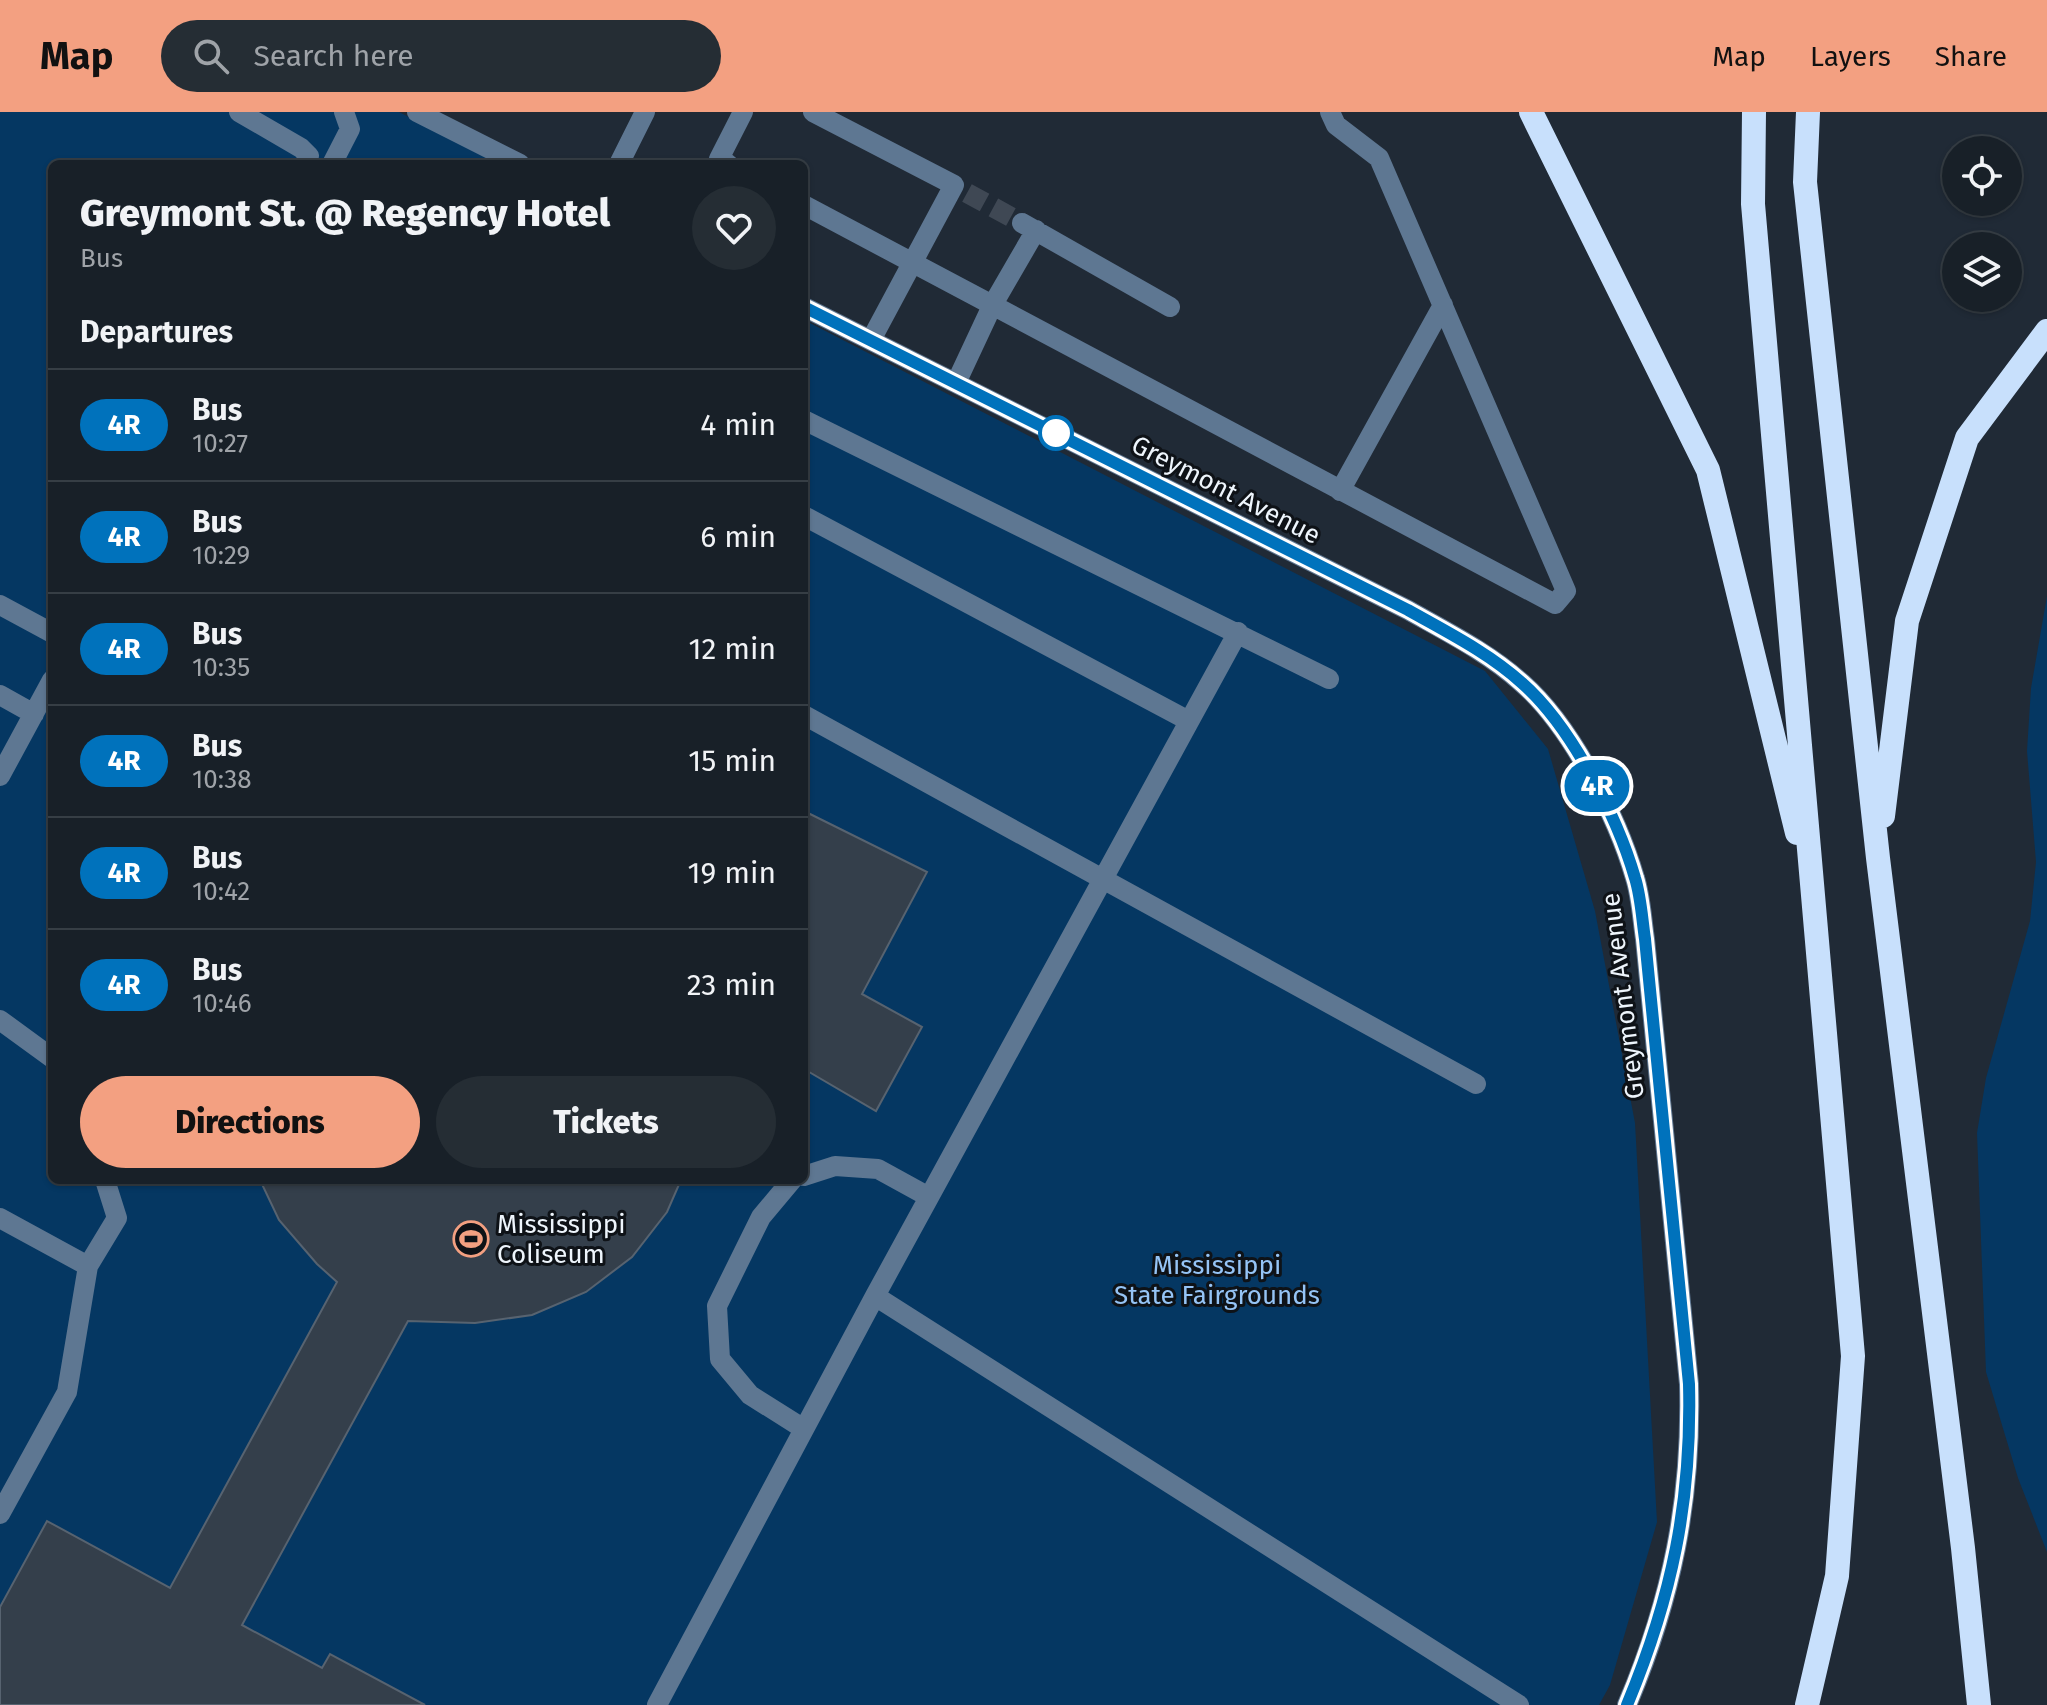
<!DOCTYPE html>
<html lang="en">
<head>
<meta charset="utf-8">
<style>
	body { margin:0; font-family:"Fira Sans",sans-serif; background:#252d34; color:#f1f3f6; height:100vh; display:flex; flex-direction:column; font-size:30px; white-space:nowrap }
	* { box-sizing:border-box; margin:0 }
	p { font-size:26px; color:#9fa3a8 }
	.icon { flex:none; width:44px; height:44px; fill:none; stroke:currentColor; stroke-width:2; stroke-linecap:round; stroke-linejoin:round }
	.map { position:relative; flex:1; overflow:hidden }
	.side { position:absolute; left:48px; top:48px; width:760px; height:1024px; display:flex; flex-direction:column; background:#182028; border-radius:12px; box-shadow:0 2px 6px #0004,0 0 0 2px #363e45 }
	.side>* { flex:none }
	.badge { padding:0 16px; border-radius:26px; font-size:28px; line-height:52px }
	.fabs { position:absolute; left:1942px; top:24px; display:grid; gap:16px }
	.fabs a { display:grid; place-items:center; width:80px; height:80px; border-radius:50%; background:#182028; box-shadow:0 2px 6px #0004,0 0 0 2px #363e45; font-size:40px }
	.map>.badge { position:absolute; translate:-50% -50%; box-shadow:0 0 0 4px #fff }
	h2 { padding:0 32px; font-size:30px; line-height:72px }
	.round { display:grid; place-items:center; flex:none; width:84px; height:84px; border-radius:42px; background:#252d34 }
	.headline { display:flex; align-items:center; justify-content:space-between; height:136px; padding:0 32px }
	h1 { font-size:38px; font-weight:800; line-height:60px }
	.button { display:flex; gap:16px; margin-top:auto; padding:16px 32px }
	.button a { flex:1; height:92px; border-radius:48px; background:#f3a081; color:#111; font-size:32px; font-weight:800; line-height:92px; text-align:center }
	.button a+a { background:#252d34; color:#f1f3f6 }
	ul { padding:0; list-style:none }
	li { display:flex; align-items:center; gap:24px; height:112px; padding:0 32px; border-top:2px solid #363e45 }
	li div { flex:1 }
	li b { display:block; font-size:30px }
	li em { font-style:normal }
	li .badge { min-width:88px; font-weight:700; text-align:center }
	header { display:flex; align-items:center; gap:48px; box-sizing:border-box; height:112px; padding:0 40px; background:#f3a081; color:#111 }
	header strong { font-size:38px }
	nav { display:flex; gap:44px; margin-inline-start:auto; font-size:28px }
	.search { width:560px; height:72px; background:#252d34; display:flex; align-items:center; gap:20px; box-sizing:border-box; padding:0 28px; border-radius:44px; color:#9fa3a8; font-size:30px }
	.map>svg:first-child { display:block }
	.green { fill:#053762 }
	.building { fill:#343f4b; stroke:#576370; stroke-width:2 }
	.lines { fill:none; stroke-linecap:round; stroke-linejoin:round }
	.minor-tunnel { stroke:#3f4854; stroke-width:20; stroke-dasharray:20 10; stroke-linecap:butt }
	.minor { stroke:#5e7792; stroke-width:20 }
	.highway { stroke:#c8e0fc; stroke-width:24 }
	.line-casing { stroke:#fff; stroke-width:18 }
	.line { stroke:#0072bc; stroke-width:12 }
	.stop-dot { fill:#fff; stroke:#0072bc; stroke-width:4 }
	.labels { text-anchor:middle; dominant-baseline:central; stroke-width:6; stroke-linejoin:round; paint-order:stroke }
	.street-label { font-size:26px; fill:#eef5fc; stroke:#0e1217 }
	.poi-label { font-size:26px; fill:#eef5fc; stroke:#0e1217; text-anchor:start }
	.park-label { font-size:26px; fill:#95c4f6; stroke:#0e1217 }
</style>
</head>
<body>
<header>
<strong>Map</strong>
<div class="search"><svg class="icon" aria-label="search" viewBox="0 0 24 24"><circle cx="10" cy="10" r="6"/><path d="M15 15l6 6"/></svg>Search here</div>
<nav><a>Map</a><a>Layers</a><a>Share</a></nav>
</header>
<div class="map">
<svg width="2047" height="1593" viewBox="0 0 2047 1593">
	<rect width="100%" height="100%" fill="#202a36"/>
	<!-- green -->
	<path class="green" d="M0,0h399l101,52h-448v1016h752v-860l681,351 63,78 47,162 40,212 22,399 -47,163 -11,20h-1599z
		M2047,484v956l-29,-74 -32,-106 -9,-239 9,-55 44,-157 6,-59 -9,-111 4,-63z"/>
	<!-- building -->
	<path class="building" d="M804,699l123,61 -65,122 60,33 -46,84 -72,-42z
		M260,1068h421l-14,32 -35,45 -46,35 -54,23 -57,8 -67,-2 -166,304 80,43 8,-14 95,51h-425v-98l47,-86 123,67 167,-306 -20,-18 -38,-44z"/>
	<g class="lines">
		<!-- minor-tunnel -->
		<path class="minor-tunnel" d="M967,81l55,30"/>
		<!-- minor -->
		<path class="minor" d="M239,0l62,36 8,8 -5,8
			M417,0l103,52
			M813,0l141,73 -83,155
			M332,52l18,-35 -6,-17
			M619,52l26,-52
			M728,52l-9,-5 24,-47
			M804,93l751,399 11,-13 -187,-433 -43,-33 -6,-13
			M1022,111l148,84
			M804,195l604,303c39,22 81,43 114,73 49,43 95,133 113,195 6,19 7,41 10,61l44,445c3,115 -17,215 -62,321
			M956,271l36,-77 44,-76
			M804,308l525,259
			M1340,379l103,-186
			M804,404l385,205
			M0,493l52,28
			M0,583l34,19
			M804,603l672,369
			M0,664l52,-96
			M0,908l52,38
			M804,1064l31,-10 43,3 51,28
			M792,1068l-31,37 -44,89 3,53 30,36 54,34
			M0,1106l88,48 29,-48 -12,-38
			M875,1184l644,409
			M0,1402l67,-122 21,-126
			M657,1593l218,-409 363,-664"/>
		<!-- highway -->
		<path class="highway" d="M1531,0l177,358 89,363
			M1754,0l-1,92 100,1152 -16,220 -30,129
			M1808,0l-3,70 73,676 85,690 16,157
			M1883,704l24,-195 60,-183 80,-107"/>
	</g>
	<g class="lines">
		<defs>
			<path id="line" d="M804,195l604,303c39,22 81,43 114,73 49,43 95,133 113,195 6,19 7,41 10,61l44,445c3,117 -17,213 -62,321"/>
		</defs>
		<!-- line casing -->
		<use href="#line" class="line-casing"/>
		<!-- line -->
		<use href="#line" class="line"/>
	</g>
	<!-- icons -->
	<defs>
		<symbol id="stadium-ring" viewBox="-11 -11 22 22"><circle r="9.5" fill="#0e1217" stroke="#f3a081" stroke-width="1.5"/><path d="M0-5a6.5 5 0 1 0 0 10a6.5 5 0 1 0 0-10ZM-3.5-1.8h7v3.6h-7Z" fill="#f3a081"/></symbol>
	</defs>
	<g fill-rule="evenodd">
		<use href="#stadium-ring" x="451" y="1107" width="40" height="40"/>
	</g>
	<!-- markers -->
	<circle class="stop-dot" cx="1056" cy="321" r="16"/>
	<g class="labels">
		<!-- street labels -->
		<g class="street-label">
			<text transform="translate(1226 378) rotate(27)">Greymont Avenue</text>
			<text transform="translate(1623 884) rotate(-97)">Greymont Avenue</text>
		</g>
		<!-- poi labels -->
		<g class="poi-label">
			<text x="497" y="1112">Mississippi<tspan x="497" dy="30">Coliseum</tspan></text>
		</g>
		<!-- park labels -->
		<g class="park-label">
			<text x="1217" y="1153">Mississippi<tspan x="1217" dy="30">State Fairgrounds</tspan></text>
		</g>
	</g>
</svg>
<div class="fabs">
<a><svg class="icon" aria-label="locate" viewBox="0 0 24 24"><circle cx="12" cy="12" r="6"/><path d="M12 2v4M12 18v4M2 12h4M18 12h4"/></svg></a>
<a><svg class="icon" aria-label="layers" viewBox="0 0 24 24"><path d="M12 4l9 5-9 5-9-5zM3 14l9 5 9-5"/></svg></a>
</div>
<b class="badge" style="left:1597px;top:674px;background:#0072bc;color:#fff">4R</b>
<section class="side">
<div class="headline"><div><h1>Greymont St. @ Regency Hotel</h1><p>Bus</p></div><a class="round"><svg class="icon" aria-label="heart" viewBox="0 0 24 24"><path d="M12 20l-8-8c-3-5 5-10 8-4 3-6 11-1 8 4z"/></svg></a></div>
<h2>Departures</h2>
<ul>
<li><span class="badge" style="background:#0072bc;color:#fff">4R</span><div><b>Bus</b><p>10:27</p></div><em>4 min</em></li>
<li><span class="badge" style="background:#0072bc;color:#fff">4R</span><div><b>Bus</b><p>10:29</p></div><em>6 min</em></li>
<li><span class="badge" style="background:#0072bc;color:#fff">4R</span><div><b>Bus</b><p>10:35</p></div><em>12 min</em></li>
<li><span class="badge" style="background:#0072bc;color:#fff">4R</span><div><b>Bus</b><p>10:38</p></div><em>15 min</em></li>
<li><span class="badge" style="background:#0072bc;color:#fff">4R</span><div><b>Bus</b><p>10:42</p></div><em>19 min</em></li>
<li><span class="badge" style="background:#0072bc;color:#fff">4R</span><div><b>Bus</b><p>10:46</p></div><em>23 min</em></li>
</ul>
<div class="button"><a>Directions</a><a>Tickets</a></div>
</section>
</div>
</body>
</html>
